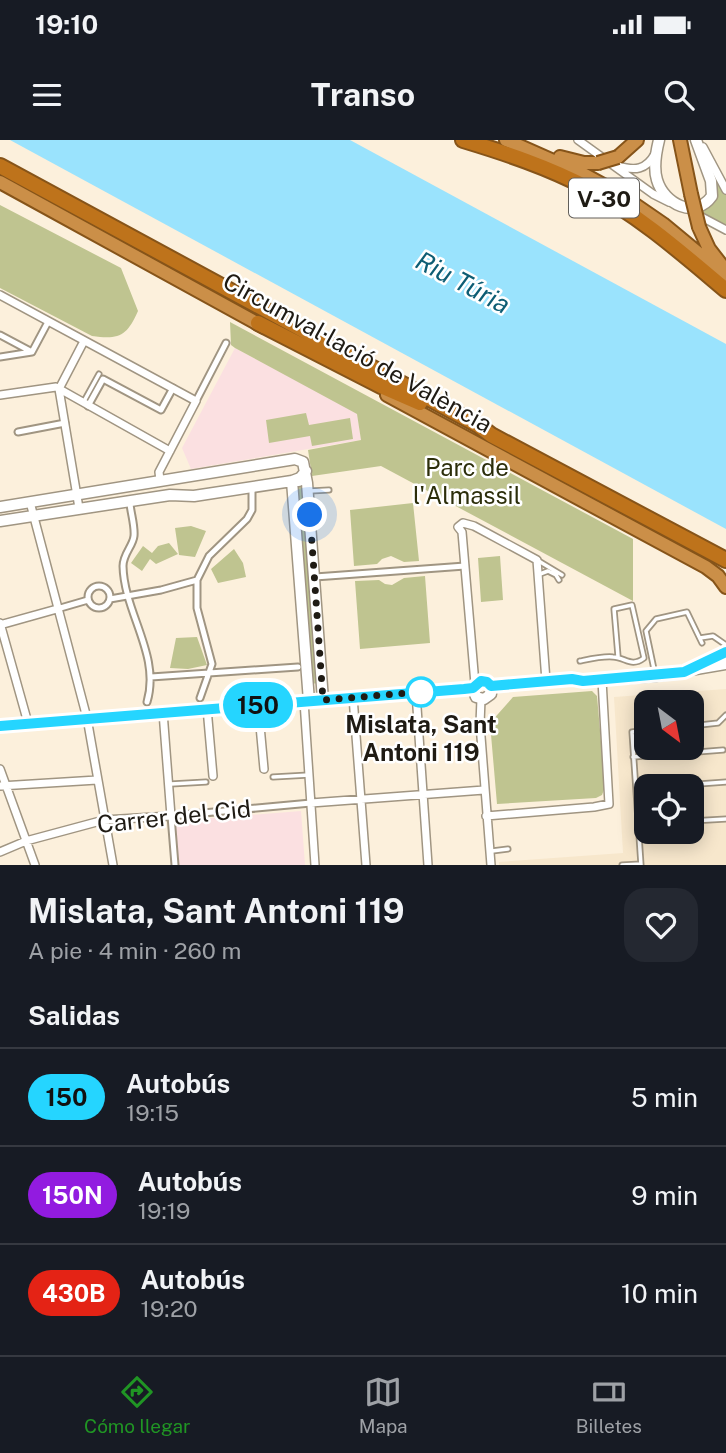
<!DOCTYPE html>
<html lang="es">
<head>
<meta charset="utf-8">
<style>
	body { margin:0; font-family:"Public Sans",sans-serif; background:#242831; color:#f1f3f6; height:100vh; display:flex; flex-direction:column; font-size:26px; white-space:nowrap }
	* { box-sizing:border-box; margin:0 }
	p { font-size:23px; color:#9ea1a6 }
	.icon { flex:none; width:38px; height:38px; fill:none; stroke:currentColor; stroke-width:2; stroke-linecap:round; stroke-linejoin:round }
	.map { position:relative; height:725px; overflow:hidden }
	.drawer { display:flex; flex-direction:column; background:#171b24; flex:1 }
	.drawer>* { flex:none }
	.badge { padding:0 14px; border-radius:23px; font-size:24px; line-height:46px }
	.needle { width:46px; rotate:148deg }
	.buttons { position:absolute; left:634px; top:550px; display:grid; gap:14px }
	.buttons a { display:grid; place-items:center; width:70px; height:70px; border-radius:14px; background:#171b24; box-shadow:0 4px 18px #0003; font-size:35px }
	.you { position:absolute; width:35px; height:35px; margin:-18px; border:5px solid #fff; border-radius:50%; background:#1a73e8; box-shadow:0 0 0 10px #1a73e833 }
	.map>.badge { position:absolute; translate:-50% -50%; box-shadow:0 0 0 4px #fff }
	h2 { padding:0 28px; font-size:26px; line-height:63px }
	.round { display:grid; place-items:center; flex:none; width:74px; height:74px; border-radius:21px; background:#242831 }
	.headline { display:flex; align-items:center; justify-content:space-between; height:119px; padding:0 28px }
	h1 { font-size:33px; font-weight:700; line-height:52px }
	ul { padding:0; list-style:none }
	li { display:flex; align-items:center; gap:21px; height:98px; padding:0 28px; border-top:2px solid #363941 }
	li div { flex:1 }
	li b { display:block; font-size:26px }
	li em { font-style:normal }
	li .badge { min-width:77px; font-weight:700; text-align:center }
	.status { display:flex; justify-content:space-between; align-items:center; height:49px; padding:0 35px; background:#171b24; direction:ltr }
	.status svg { height:19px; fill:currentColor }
	header { display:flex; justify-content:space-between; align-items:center; height:91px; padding:0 28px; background:#171b24; font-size:32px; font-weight:700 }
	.tabs { display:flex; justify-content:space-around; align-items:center; height:98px; border-top:2px solid #363941; background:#171b24; font-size:19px; color:#9ea1a6 }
	.tabs a { display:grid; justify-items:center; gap:4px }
	.tabs .selected { color:#209524 }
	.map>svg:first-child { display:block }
	.built { fill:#f7e7cc; fill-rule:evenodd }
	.education { fill:#fbe0e1 }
	.green { fill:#bfc490 }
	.water { fill:#9ae3fd }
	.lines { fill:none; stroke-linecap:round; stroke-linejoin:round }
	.service-casing { stroke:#a09582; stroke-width:7 }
	.pedestrian-casing { stroke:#a09582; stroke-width:9 }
	.minor-casing { stroke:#a09582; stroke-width:10 }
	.tertiary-casing { stroke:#a09582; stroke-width:13 }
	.trunk-casing { stroke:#865419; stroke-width:16 }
	.motorway-casing { stroke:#865419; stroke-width:18 }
	.service { stroke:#fff; stroke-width:3.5 }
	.pedestrian { stroke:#fff; stroke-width:5 }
	.minor { stroke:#fff; stroke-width:7 }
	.tertiary { stroke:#fff; stroke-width:10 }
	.trunk { stroke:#cb8f48; stroke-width:12 }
	.motorway { stroke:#be731b; stroke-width:14 }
	.trunk-bridge-casing { stroke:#865419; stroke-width:16; stroke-linecap:butt }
	.trunk-bridge { stroke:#cb8f48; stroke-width:12 }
	.line-casing { stroke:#fff; stroke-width:16 }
	.line { stroke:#25d5ff; stroke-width:10 }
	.walk { stroke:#1f1b14; stroke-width:7; stroke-dasharray:0 12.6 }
	.stop-dot { fill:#fff; stroke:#25d5ff; stroke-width:3.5 }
	.labels { text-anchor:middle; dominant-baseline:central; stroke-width:5; stroke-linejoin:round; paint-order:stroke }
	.shield { fill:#fff; stroke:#625f5a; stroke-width:2 }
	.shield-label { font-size:23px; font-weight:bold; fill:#1f1b14 }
	.street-label { font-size:24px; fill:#1f1b14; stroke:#fff }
	.park-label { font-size:24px; fill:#2c2e0b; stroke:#fff }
	.stop-label { font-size:24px; font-weight:bold; fill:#1f1b14; stroke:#fff }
	.water-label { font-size:26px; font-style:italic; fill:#0d5d74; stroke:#fff }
</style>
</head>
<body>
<div class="status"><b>19:10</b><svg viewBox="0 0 49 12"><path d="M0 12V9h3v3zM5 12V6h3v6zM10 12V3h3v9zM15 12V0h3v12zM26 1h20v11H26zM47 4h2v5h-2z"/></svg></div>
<header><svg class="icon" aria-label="menu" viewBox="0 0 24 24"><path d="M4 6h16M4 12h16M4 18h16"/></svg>Transo<svg class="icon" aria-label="search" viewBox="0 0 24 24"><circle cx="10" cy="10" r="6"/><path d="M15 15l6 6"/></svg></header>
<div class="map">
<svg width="726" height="725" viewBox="0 0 726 725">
	<rect width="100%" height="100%" fill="#fcf0dc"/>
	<!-- built -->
	<path class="built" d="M726,549v176h-227v-3l124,-9 -9,-156zM646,562h45v45h-45zM646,646h45v45h-45z"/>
	<!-- education -->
	<path class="education" d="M235,208l122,65 4,27 -170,29 -9,-21z
		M301,671l4,54h-128l-3,-44z"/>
	<!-- green -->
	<path class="green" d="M712,32l14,23v32l-29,-15c22,-7 22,-21 15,-40z
		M0,65l121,63 17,43c-11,25 -19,29 -46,25l-92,-48z
		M230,182l403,217v62l-252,-135 -69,10 -4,-26 53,-10 -4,-26 -122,-66 -4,-3z
		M306,273l3,12 41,-7 3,21 -41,7 -2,-10 -41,7 -3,-23z
		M305,345l14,198 -9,1 -13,-198z
		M413,363l6,58 -15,1 -13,-6 -9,3 -5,5 -23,2 -4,-56z
		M191,386l15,5 -11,26 -16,-2 -4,-27z
		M169,403l9,11 -22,10 -6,-5 -8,12 -11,-8 12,-17 9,7 6,-7z
		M234,409l9,14 3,14 -28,6 -7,-14z
		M500,416l3,44 -22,2 -3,-44z
		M425,436l5,67 -70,6 -5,-68 24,-1 6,4 7,1 12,-7z
		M197,497l10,28 -19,4 -18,-1 6,-30z
		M592,551l5,5 8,91 -3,8 -6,3 -99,6 -7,-81 23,-26z"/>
	<!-- water -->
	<path class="water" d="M10,0h340l376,204v185z"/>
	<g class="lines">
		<defs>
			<path id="service" d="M83,263l16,-29
				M310,351l19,-1
				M537,420l25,15
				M540,434l8,-3 8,4 3,5
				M700,498l13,-2 13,9
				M580,521c10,-2 23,-5 33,-4 12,0 18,11 31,1l-12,-53 -18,4 4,47
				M655,534l-9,-43 10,-12 31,-7 15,31
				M691,586l27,-3 8,-8
				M633,617l90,-7
				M273,637l36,-2
				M171,644l35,-2
				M671,646l55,-4
				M636,648h10
				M691,681l35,-2
				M492,711l16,-2
				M622,725l19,-1
				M641,725l-9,-133 14,-2"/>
			<path id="pedestrian" d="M0,195l32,17
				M32,212l16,-30
				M0,217l32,-5
				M196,261l30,-58
				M88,266l15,-27 58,31 12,-22
				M18,292l47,-9
				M130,364c1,10 5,22 4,32 -1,10 -11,18 -11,30 1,47 38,89 24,136
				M315,437l150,-11
				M88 457a11 11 0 1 1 22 0a11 11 0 1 1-22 0Z
				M110,459l51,-9 36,-10
				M57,469l31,-9
				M151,537l147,-10
				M200,558l12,-34 -15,-56v-28l12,-24 38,-37 5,-9v-19
				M175,725l-4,-49 140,-13"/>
			<path id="minor" d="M578,0l75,54 16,8
				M703,7l23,43
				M618,26c17,5 28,4 37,-12
				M696,74l30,16
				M0,155l196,106 -37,71 1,8
				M0,255l56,-8 114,64
				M30,362l57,216 26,147
				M79,368l-20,-119 25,-48
				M0,483l28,100
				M0,485l57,-16
				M475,544l-13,-152 -4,-5 5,-4 11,3 63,34 9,121
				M416,553l12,172
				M353,557l13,168
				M481,559l-1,25 11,141
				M304,561l11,164
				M258,564l6,65
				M207,568l6,68
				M0,629l35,96
				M0,646l97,-6
				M311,663l173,-13
				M486,676l108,-9 15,-3 -7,-124
				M0,712l26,-11 78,-21 67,-4 -8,-104"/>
			<path id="tertiary" d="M659,0c-3,12 -6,27 -2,40 7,24 38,40 55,16l-1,-15 -15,-41
				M299,341h-7l17,220
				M0,367l295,-48 8,3 4,21 16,217
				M0,381l170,-26 24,1 98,-15 8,-3 6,-7
				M702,525l24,-13
				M491,546l81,-7 11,2 72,-5 71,-12
				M473,548l3,9 8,2 7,-5v-8
				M473,548l8,-7 6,1 4,4
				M0,586l473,-38"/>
			<path id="trunk" d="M506,0l79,35 33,18 45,31 63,52
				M680,0l11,54
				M560,17l24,6h14
				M618,17l19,-17
				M0,42l264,145
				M699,87l10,22 14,18
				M387,255l319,172 12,9 8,11"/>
			<path id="motorway" d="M463,0c43,13 85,27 125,48 51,27 94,65 138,102
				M0,26l478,259 13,10 235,125
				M258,183l123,63 39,17"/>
		</defs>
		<!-- service casing -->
		<use href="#service" class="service-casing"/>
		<!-- pedestrian casing -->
		<use href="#pedestrian" class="pedestrian-casing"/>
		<!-- minor casing -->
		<use href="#minor" class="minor-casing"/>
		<!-- tertiary casing -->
		<use href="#tertiary" class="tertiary-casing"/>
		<!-- trunk casing -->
		<use href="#trunk" class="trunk-casing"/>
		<!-- motorway casing -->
		<use href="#motorway" class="motorway-casing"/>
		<!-- service -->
		<use href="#service" class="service"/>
		<!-- pedestrian -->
		<use href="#pedestrian" class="pedestrian"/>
		<!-- minor -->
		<use href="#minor" class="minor"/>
		<!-- tertiary -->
		<use href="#tertiary" class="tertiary"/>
		<!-- trunk -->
		<use href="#trunk" class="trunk"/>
		<!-- motorway -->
		<use href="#motorway" class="motorway"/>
		<defs>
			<path id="trunk-bridge" d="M598,23l20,-6
				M691,54l8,33"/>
		</defs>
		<!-- trunk-bridge casing -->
		<use href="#trunk-bridge" class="trunk-bridge-casing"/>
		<!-- trunk-bridge -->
		<use href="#trunk-bridge" class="trunk-bridge"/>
	</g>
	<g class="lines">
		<defs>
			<path id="line" d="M0,586l464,-37 9,-1 8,-7 6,1 4,4 81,-7 11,2 101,-9 42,-20"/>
		</defs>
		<!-- line casing -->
		<use href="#line" class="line-casing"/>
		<!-- line -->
		<use href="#line" class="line"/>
		<!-- walk -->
		<path class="walk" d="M310,375l13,185 98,-8"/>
	</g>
	<!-- markers -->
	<circle class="stop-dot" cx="421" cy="552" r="14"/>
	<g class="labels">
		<!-- shield labels -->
		<rect class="shield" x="569" y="38.5" width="70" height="39" rx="5"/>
		<g class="shield-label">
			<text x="604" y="58">V-30</text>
		</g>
		<!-- street labels -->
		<g class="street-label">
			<text transform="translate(358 212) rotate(29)">Circumval·lació de València</text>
			<text transform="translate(174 676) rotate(-6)">Carrer del Cid</text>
		</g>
		<!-- park labels -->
		<g class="park-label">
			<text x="467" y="327">Parc de<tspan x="467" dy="28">l'Almassil</tspan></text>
		</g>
		<!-- stop labels -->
		<g class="stop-label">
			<text x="421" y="584">Mislata, Sant<tspan x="421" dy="28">Antoni 119</tspan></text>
		</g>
		<!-- water labels -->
		<g class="water-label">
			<text transform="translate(463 142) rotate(28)">Riu Túria</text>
		</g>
	</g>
</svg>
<div class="buttons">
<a><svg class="needle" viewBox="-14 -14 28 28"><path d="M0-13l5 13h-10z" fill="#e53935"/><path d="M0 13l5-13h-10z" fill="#9ea1a6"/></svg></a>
<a><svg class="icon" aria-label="locate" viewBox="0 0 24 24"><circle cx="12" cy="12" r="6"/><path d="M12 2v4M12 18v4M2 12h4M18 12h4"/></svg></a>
</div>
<div class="you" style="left:310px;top:375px"></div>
<b class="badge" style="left:258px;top:565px;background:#25d5ff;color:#111">150</b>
</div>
<section class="drawer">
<div class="headline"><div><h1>Mislata, Sant Antoni 119</h1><p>A pie · 4 min · 260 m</p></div><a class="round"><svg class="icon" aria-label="heart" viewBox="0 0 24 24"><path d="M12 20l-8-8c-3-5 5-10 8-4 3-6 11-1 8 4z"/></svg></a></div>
<h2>Salidas</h2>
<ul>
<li><span class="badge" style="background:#25d5ff;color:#111">150</span><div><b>Autobús</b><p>19:15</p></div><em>5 min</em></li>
<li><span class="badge" style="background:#921be0;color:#fff">150N</span><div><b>Autobús</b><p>19:19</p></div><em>9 min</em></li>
<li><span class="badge" style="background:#e42315;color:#fff">430B</span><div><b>Autobús</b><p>19:20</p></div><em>10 min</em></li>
</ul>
</section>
<nav class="tabs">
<a class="selected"><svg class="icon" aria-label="directions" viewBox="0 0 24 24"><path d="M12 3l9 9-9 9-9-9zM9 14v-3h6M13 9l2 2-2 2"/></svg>Cómo llegar</a>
<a><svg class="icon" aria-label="map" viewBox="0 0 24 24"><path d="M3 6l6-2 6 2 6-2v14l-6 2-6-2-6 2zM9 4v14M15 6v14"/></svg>Mapa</a>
<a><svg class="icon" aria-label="tickets" viewBox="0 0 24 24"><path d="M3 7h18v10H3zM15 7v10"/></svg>Billetes</a>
</nav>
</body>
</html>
